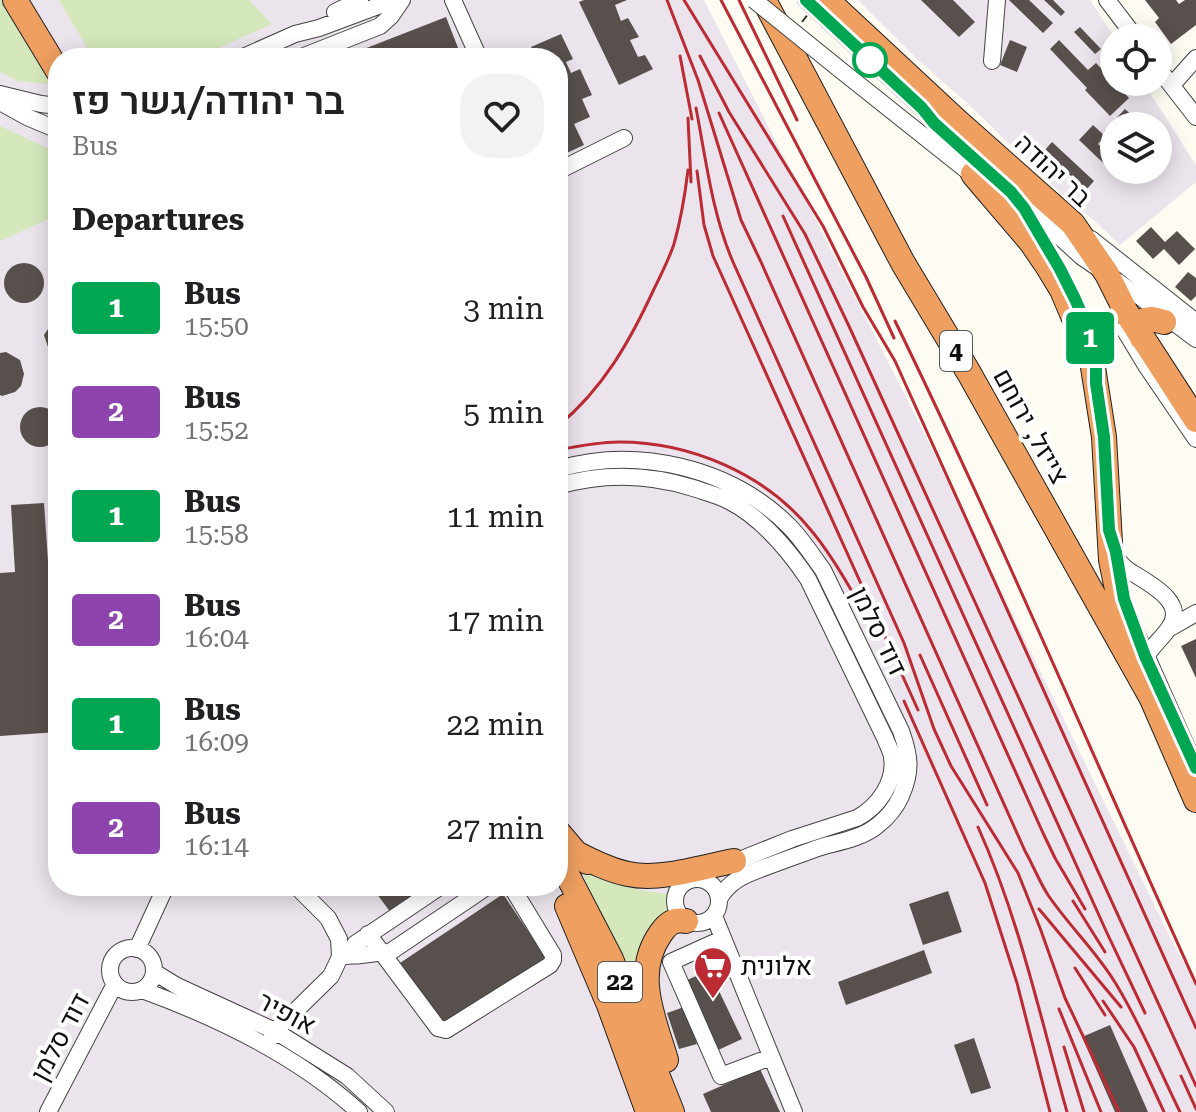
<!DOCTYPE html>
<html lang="en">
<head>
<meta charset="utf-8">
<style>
	body { margin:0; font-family:"Roboto Serif",Heebo,serif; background:#f2f2f2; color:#202124; height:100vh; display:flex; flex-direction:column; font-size:30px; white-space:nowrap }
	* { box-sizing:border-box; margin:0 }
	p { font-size:26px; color:#757577 }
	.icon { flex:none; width:44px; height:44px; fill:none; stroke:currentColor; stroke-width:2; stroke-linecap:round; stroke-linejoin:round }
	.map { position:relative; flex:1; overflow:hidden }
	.drawer { position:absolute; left:48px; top:48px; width:520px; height:848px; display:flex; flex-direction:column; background:#fff; border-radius:32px; box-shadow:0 4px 20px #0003 }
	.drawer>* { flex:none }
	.badge { padding:0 16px; border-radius:6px; font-size:28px; line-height:52px }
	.buttons { position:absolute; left:1100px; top:24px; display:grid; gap:16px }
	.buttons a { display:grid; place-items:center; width:72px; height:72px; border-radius:50%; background:#fff; box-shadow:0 4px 20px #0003; font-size:40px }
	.map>.badge { position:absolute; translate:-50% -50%; box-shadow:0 0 0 4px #fff }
	h2 { padding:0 24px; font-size:30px; line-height:72px }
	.round { display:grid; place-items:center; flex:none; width:84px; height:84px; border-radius:32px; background:#f2f2f2 }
	.headline { display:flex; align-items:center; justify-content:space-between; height:136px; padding:0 24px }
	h1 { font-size:38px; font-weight:600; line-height:60px }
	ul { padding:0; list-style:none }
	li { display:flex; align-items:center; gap:24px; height:104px; padding:0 24px }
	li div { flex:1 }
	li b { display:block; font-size:30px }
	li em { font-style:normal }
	li .badge { min-width:88px; font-weight:700; text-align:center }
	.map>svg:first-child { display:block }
	.industrial { fill:#ece4ed; fill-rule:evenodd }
	.green { fill:#d4e8bc }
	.building { fill:#58504c }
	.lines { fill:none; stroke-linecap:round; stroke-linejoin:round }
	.minor-casing { stroke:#424242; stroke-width:18 }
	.highway-casing { stroke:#202020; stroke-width:26 }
	.minor { stroke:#fff; stroke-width:16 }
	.highway { stroke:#ef9f60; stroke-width:24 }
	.rail { stroke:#bb2b34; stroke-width:3 }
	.minor-bridge-casing { stroke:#424242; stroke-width:18; stroke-linecap:butt }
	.path-bridge { stroke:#313131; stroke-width:2; stroke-dasharray:8 4; stroke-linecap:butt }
	.minor-bridge { stroke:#fff; stroke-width:16 }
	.line-casing { stroke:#fff; stroke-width:18 }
	.line { stroke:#00a651; stroke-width:12 }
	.stop-dot { fill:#fff; stroke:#00a651; stroke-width:4 }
	.labels { text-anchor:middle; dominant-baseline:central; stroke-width:8; stroke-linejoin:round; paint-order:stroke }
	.shield { fill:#fff; stroke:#575757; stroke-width:2 }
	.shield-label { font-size:24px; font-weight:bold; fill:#0f0f0f }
	.street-label { font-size:26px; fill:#0f0f0f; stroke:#fff }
	.poi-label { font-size:26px; fill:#0f0f0f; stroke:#fff; text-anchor:start }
</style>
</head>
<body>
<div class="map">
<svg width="1196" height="1112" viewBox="0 0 1196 1112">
	<rect width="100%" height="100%" fill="#fefcf2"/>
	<!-- industrial -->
	<path class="industrial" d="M0,0h704l213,419 257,526 22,39v128h-1196zM58,58h500v828h-500z
		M858,0h232l25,38 -1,44h29l53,83v17l-76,63 -24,-23 -32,-26 -98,-94 -49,-43zM1114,126h44v44h-44z"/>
	<!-- green -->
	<path class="green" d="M0,0h8l50,85 -40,-4 -18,-9z
		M59,0h190l23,24 -76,34h-103z
		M0,126l58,27v62l-58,26z
		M581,870c29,14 54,20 86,24l5,21 -11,7 -13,106z"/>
	<!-- building -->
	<path class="building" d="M584,0h43l-12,5 6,16 7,-3 11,19 -9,3 8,17 7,-2 8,14 -34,16 -40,-83z
		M921,0h32l22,22 -16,15z
		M1009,0h20l24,23 -10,10z
		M1044,0h9l12,12 -4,4z
		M1145,0h31l3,4 6,-4h11v25l-25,19 -16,-22 4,-4z
		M446,17l16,41h-116v-2z
		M1080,27l21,22 -6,5 -21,-22z
		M561,34l12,25 -7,3 5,11 9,-4 12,26 -10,4 8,18 -16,7 10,21 -26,12v-99h-22l-5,-11z
		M1010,40l17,7 -10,25 -17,-7z
		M1059,40l29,30 8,-7 33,35 -19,18 -25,-26 2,-2 -37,-39z
		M1125,109l18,17h-29v14l-10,-9z
		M1093,125l12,11 -7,8 16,15v11h10l-6,7 -39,-37z
		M1052,142l42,39 -8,9 -42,-39z
		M1151,227l14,15 12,-11 18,18 -16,16 -15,-16 -11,10 -17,-18z
		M4 283a20 20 0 1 1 40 0a20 20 0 1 1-40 0Z
		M1188,272l8,6v18l-5,5 -16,-14z
		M58,323v28l-10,-4 -4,-12 6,-9z
		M6,352l14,8 4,14 -3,12 -6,6 -13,4 -2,-1v-42z
		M20 427a20 20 0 1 1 40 0a20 20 0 1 1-40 0Z
		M44,503l6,87 8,-1v143l-58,4v-163l15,-1 -4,-67z
		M1196,639v39l-15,-32z
		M371,886h56l-36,27z
		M948,891l14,41 -39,13 -14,-41z
		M503,894l44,65 -103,68 -44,-64z
		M924,950l8,23 -86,32 -8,-23z
		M709,970l33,69 -26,12 -33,-69z
		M684,1007l13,37 -18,5 -12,-36z
		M1110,1025l38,87h-33l-33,-75z
		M974,1038l17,50 -20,6 -17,-49z
		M760,1069l20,43h-69l-8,-18z"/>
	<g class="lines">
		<defs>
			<path id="minor" d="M453,0l26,58
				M806,0l116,108 12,15 148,134 61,42 53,40
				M1107,0l29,38
				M335,12l25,-12
				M241,58l54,-24 24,-6 75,-28
				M299,58l81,-32 11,-10 11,-16
				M992,61l5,-61
				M838,68l142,113
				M1158,68l38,49
				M1172,85l24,-27
				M0,94l41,10 17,2
				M0,102l27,15 31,13
				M558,171l66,-33
				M1091,239l105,83
				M1124,329l23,38 49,72
				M558,469c79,-23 172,-2 231,57 13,13 23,29 34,44l78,161c9,25 11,40 0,65 -5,11 -14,22 -23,29 -15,13 -39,17 -57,22 -20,7 -39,14 -58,21 -19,7 -34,13 -44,31
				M558,486c45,-13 90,-12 135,2 12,4 25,7 36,13 33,17 58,47 79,78l77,159c2,6 6,12 7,19 4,25 -14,50 -35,61l-65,21 -65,26
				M1117,559c4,5 9,10 14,13 17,11 57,30 38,56 -9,13 -21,21 -27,36
				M1170,628l26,-15
				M1135,630l61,138
				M675 901a22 22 0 1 1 44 0a22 22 0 1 1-44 0Z
				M714,916l80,196
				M368,934l70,94 8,2 104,-65 3,-5v-5l-42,-69
				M722,939l-51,23 50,114 50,-19
				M110 970a22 22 0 1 1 44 0a22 22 0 1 1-44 0Z
				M137,949l29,-63
				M351,954l4,-10 86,-58
				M340,957c7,-2 14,-1 21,-2 10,-1 19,-3 29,-3l98,-66
				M154,972l23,14 98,45 72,45 39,36
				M142,990c77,28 156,66 217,122
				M272,1037l3,-6 56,-55 9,-19 -1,-18 -11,-21 -32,-32
				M48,1112l67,-128"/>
			<path id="highway" d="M15,0l43,71
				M827,0l130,121 116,103 34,50 19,38 70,108
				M765,2l138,261 66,110 183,326 44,101
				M973,174l58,68 17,25 14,23 30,71 12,76 7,123 9,44 13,36
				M1142,338l-1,-9 4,-9 7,-1 12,3
				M558,832l18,21 11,9
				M576,853c17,9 33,17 52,21 32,7 74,-7 106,-13
				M558,857l53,102 61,153
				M567,906l42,99 39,107
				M666,1060c-12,-41 -34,-87 -5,-127 7,-10 13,-14 25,-12"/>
		</defs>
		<!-- minor casing -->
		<use href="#minor" class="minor-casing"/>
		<!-- highway casing -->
		<use href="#highway" class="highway-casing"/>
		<!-- minor -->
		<use href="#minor" class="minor"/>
		<!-- highway -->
		<use href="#highway" class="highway"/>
		<!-- rail -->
		<path class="rail" d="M667,0l31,80 43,140 20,42 264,589c8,14 14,30 23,44 21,31 49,57 68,89 25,41 43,85 64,128
			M684,0l139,226 40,81 32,54 301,667
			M721,0l145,277 28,61
			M739,0l58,120
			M680,56l12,63
			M700,56l29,56 76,122 43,90 348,762
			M696,108c10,52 16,105 37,154l171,381 30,86 17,37 67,107 22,55 25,70 54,114
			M719,113l324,720 12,25 30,51
			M688,118l3,64
			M697,171l7,54 9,31 205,454
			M783,216l324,717 38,80
			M895,321c106,218 201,442 301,663
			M558,426c45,-37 72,-85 96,-137 7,-14 15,-30 20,-45 7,-25 11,-49 14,-74
			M558,450c20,-4 41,-8 61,-8 72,0 146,32 191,87 19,22 34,48 48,73
			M920,655l67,150
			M904,701l81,182 32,100 33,129
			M978,827c41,91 62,189 89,285
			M1073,901l32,51
			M1039,909l82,98
			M1075,968l30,47
			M1103,1001l31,46 30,65
			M1059,1009l42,103
			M1064,1047l20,65
			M1181,1076l15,33"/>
		<defs>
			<path id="minor-bridge" d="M754,0l84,68"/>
		</defs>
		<!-- minor-bridge casing -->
		<use href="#minor-bridge" class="minor-bridge-casing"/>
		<!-- path-bridge -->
		<path class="path-bridge" d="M802,22l17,-22"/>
		<!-- minor-bridge -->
		<use href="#minor-bridge" class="minor-bridge"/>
	</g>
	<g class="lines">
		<defs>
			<path id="line" d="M806,0l116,108 12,15 77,69 13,16 36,61 16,32 12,29 8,31v22l8,54 5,93 7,22 8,47 21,57 51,112"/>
		</defs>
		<!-- line casing -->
		<use href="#line" class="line-casing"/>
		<!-- line -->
		<use href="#line" class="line"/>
	</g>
	<!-- icons -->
	<defs>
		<symbol id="supermarket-pin" viewBox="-11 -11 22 30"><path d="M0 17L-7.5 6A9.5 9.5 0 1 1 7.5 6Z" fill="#bb2b34" stroke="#fff"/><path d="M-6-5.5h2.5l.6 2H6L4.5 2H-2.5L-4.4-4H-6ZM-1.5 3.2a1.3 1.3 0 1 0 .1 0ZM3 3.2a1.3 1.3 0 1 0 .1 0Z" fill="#fff"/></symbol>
	</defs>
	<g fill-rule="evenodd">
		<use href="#supermarket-pin" x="691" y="944" width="44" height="60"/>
	</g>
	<!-- markers -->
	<circle class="stop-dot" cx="870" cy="60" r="16"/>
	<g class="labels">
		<!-- shield labels -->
		<g class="shield">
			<rect x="940" y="331" width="32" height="40" rx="6"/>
			<rect x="598" y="962" width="44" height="40" rx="6"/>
		</g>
		<g class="shield-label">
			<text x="956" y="351">4</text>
			<text x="620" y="982">22</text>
		</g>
		<!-- street labels -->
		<g class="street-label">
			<text transform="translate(1053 170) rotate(43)">בר יהודה</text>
			<text transform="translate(1031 426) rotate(61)">צייזל, ירוחם</text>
			<text transform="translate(879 631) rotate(64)">דוד סלמן</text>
			<text transform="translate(287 1013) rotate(28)">אופיר</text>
			<text transform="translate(60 1037) rotate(-62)">דוד סלמן</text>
		</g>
		<!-- poi labels -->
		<g class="poi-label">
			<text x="741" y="966">אלונית</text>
		</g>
	</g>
</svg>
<div class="buttons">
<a><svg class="icon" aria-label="locate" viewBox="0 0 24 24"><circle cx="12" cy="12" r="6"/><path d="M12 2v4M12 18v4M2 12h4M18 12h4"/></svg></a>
<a><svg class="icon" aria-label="layers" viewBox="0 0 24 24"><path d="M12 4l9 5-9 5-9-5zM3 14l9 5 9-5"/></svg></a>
</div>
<b class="badge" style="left:1090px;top:338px;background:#00a651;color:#fff">1</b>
<section class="drawer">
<div class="headline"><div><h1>בר יהודה/גשר פז</h1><p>Bus</p></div><a class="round"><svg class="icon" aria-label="heart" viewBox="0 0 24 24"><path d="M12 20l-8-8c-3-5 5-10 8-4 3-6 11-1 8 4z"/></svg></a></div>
<h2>Departures</h2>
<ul>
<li><span class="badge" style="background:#00a651;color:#fff">1</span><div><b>Bus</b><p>15:50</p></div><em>3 min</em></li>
<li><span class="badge" style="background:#8e44ad;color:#fff">2</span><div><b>Bus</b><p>15:52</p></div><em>5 min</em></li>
<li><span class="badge" style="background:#00a651;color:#fff">1</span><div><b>Bus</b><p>15:58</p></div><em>11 min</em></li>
<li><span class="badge" style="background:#8e44ad;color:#fff">2</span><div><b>Bus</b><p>16:04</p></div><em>17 min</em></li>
<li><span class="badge" style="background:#00a651;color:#fff">1</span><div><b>Bus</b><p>16:09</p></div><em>22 min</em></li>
<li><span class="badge" style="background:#8e44ad;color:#fff">2</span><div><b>Bus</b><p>16:14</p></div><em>27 min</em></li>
</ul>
</section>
</div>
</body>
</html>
